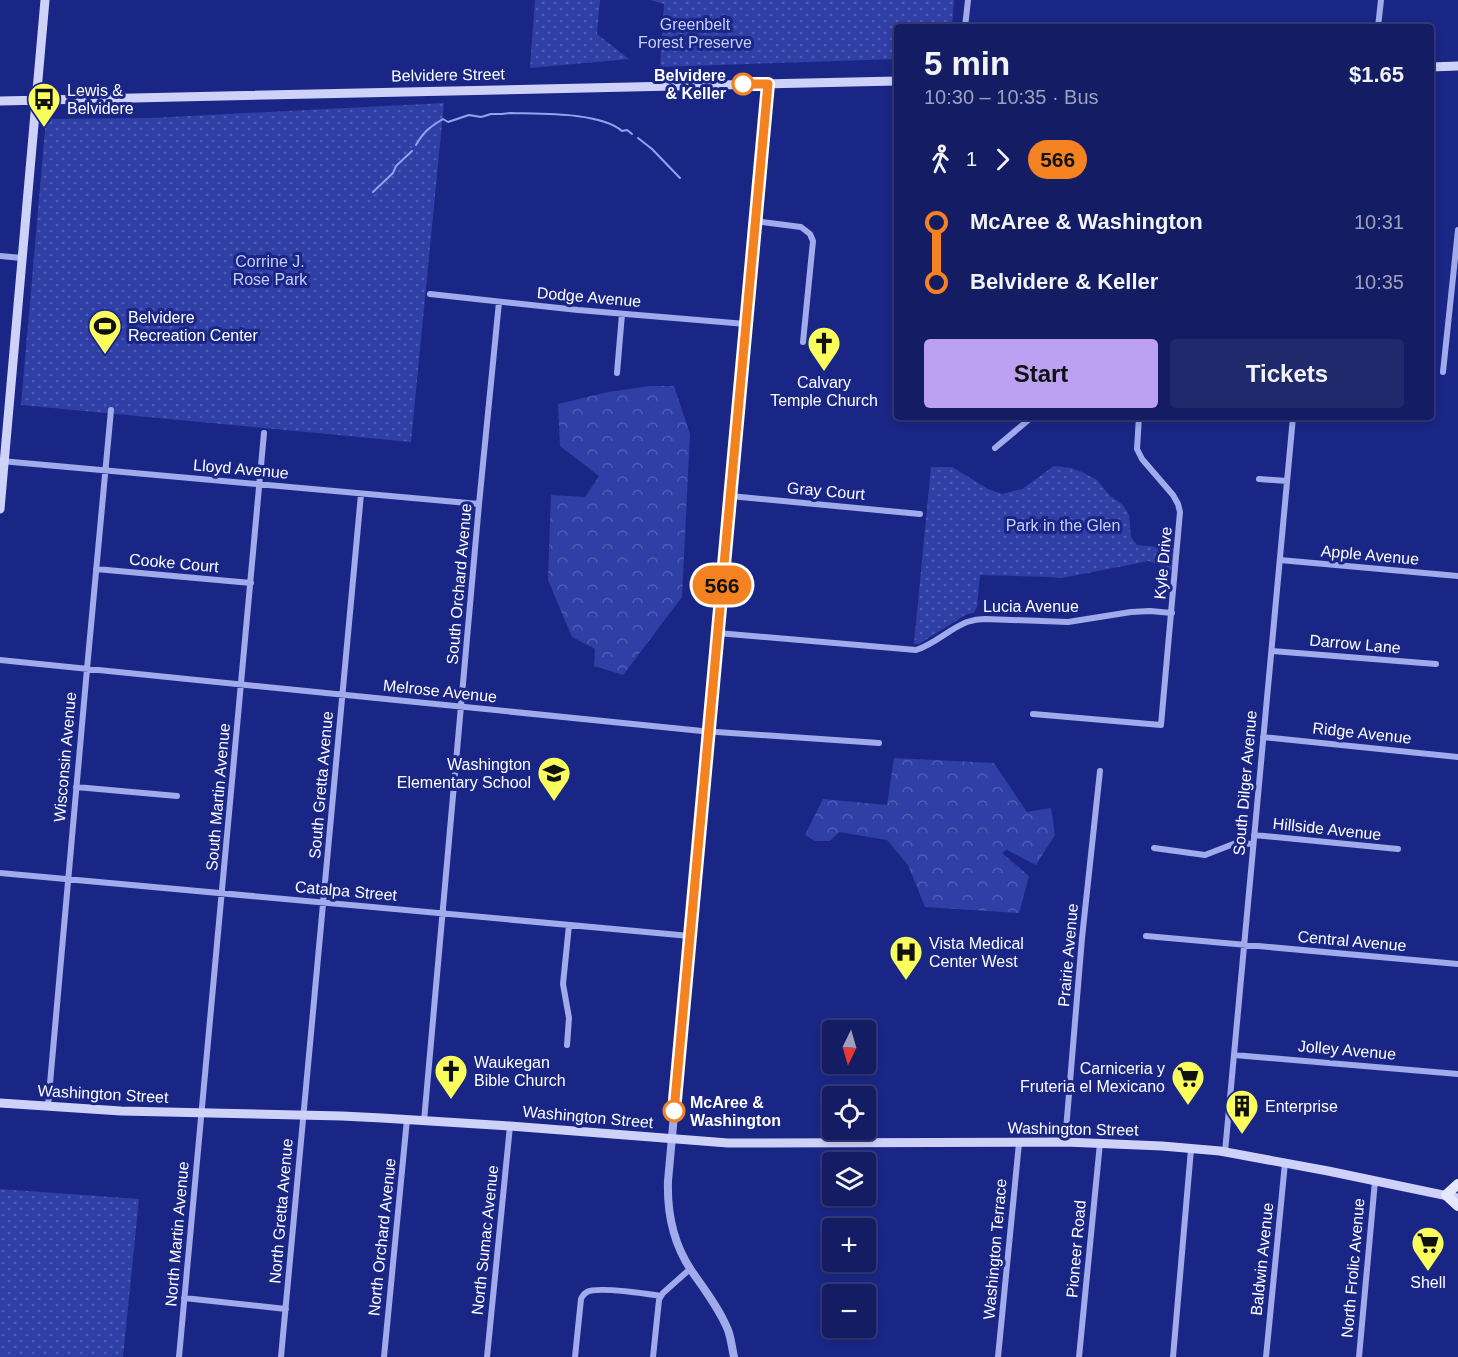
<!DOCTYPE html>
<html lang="en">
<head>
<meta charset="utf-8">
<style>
	body { margin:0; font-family:Arial,sans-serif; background:#21296d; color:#f1f3f6; height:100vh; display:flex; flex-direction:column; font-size:22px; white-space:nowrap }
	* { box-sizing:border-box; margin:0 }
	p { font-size:20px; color:#9da1bf }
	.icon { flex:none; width:33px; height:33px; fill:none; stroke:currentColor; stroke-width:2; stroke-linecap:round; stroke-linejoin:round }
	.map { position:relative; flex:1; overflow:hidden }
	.details { position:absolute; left:894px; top:24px; width:540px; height:396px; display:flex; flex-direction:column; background:#141c64; border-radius:6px; box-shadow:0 3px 9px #0003,0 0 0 2px #333a78 }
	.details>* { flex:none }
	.badge { padding:0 12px; border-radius:20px; font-size:21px; line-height:39px }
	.needle { width:39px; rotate:185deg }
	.controls { position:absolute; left:822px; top:1020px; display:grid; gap:12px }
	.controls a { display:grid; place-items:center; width:54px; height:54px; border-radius:6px; background:#141c64; box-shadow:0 3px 9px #0003,0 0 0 2px #333a78; font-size:30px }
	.map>.badge { position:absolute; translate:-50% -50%; box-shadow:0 0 0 3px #fff }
	.legs { display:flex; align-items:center; gap:9px; height:66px; padding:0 30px; font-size:20px }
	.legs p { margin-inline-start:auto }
	.head { display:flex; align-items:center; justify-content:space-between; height:102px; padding:0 30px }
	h1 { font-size:33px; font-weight:800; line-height:45px }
	.cta { display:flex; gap:12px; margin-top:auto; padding:12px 30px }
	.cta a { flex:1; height:69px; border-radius:6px; background:#bca0f2; color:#111; font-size:24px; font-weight:800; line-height:69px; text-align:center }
	.cta a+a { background:#21296d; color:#f1f3f6 }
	ul { padding:0 30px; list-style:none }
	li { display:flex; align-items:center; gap:21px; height:60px; font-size:22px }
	li i { display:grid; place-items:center; width:9px; height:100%; margin:0 8px; background:currentColor }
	li i::after { content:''; width:15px; height:15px; margin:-8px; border:4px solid; border-radius:50%; background:#141c64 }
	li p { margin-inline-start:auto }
	li:first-child i { background:linear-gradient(#0000 50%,currentColor 0) }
	li:last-child i { background:linear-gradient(currentColor 50%,#0000 0) }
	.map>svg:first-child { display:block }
	.forest { fill:url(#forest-crowns) }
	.park { fill:url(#park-dots) }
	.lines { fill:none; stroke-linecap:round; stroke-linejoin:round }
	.stream { stroke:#94a1ee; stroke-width:2 }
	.minor { stroke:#a1abec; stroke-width:6 }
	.tertiary { stroke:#a1abec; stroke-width:8 }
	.secondary { stroke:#ced2f9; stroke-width:9 }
	.primary { stroke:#e6e8ff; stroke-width:10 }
	.line-1-casing { stroke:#fff; stroke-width:14 }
	.line-1 { stroke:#f58220; stroke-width:9 }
	.stop-1-dot { fill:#fff; stroke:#f58220; stroke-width:3 }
	.labels { text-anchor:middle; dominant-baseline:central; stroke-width:6; stroke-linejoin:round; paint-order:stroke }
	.park-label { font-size:16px; fill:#c6cdf9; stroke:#1a2686 }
	.street-label { font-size:16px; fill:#fff; stroke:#1a2686 }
	.stop-label { font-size:16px; font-weight:bold; fill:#fff; stroke:#1a2686; text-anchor:end }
	.poi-label { font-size:16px; fill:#fff; stroke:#1a2686; text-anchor:start }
</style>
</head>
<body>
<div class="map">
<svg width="1458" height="1357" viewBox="0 0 1458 1357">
	<defs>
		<pattern id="forest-crowns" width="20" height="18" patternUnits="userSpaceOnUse" patternTransform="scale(1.5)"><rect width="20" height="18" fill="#303fa6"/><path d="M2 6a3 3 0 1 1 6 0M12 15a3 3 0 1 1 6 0" fill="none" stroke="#4f5cb3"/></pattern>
		<pattern id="park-dots" width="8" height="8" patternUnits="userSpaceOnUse" patternTransform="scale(1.5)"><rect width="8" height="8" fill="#303fa6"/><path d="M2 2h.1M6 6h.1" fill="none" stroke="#4f5cb3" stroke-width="1.8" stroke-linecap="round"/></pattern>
	</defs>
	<rect width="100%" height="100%" fill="#1a2686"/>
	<!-- forest -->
	<path class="forest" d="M650,386h24l16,48 -8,163 -59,78 -29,-9 1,-17 -23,-12 -24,-57 3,-85 34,2 14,-21 -39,-30 -2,-42 50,-12z
		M894,758l100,5 33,49 24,-4 4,27 -19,30 -29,-15 -5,3 27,23 -10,37 -94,-6 -17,-42 -21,-25 -48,-8 -9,9h-15l-10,-6 18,-36 64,6z"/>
	<!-- park -->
	<path class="park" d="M535,0h65l-3,34 32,25 -99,9z
		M650,0h304l-2,27h-55v32l-237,8 4,-63z
		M444,103l-33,339 -390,-37 25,-286 105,-1z
		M1054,466l17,2 11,4 15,8 13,16 12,8 7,11 2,22 6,8 38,4 -2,22 -24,-10 -87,17 -13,-1 -69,-2 -3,32 -3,6 -7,1 -48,30h-5l17,-177h21l36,22 14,5 20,-5z
		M0,1189l139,10 -16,158h-123z"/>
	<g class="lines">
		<!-- stream -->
		<path class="stream" d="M638,138l14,11 28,29
			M416,145c8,-14 14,-18 27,-26l5,3 21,-7 12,2 10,-3h11l9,-1c29,1 89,-1 111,18l5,-1 5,4
			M373,192l20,-19 3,-7 16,-15"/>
		<!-- minor -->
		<path class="minor" d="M965,27l3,-27
			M1378,27l3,-27
			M755,221l46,6 9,7 3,7 -10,101
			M0,256l22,2
			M430,294l148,16 168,14
			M1443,372l15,-142
			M617,373l5,-59
			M1139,417l-2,32 5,10 31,36 5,9 2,8 -19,213
			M995,448l37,-31
			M1,461l478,43
			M1259,479l28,2
			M730,496l190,18
			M1280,560l178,16
			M96,569l155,14
			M717,633l199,17c19,-6 33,-21 51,-28 6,-2 12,-3 18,-3l83,3 63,-10 19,-1 22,2
			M1272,651l164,13
			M0,660l702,71 177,12
			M1033,714l128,11
			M1263,737l195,20
			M76,787l101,9
			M1254,835l144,14
			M1154,848l51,7 31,-12 17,1
			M0,873l690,63
			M1146,936l312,28
			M567,1045l2,-27 -6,-34 6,-59
			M1234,1055l224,19
			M48,1106l39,-437 24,-259
			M424,1121l55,-617 20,-202
			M1065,1142l17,-204 18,-167
			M1225,1152l68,-735
			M661,1296l2,-3 27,-24
			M184,1298l102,11
			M179,1357l85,-924
			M281,1357l80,-863
			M384,1357l23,-238
			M487,1357l23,-231
			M575,1357l6,-58c2,-4 2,-5 6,-7 11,-6 60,2 74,4l-2,4 -6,57
			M998,1357l21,-214
			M1079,1357l21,-214
			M1173,1357l18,-208
			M1266,1357l19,-194
			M1359,1357l16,-176"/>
		<!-- tertiary -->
		<path class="tertiary" d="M734,1357c-2,-9 -3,-19 -6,-27 -9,-22 -24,-41 -37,-60 -18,-27 -24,-58 -23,-89l100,-1097"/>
		<!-- secondary -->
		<path class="secondary" d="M1431,67l27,-1
			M0,101l897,-20
			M0,509l45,-509
			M0,1103l121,8 221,5 40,2 128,8 218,17 337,-1 97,4 58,5 108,20 130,27"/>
		<!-- primary -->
		<path class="primary" d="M1458,1184l-12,11 12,11"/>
	</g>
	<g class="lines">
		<defs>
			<path id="line-1" d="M674,1111l94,-1027h-25"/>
		</defs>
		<!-- line-1 casing -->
		<use href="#line-1" class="line-1-casing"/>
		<!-- line-1 -->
		<use href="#line-1" class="line-1"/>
	</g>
	<!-- icons -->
	<defs>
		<symbol id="bus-pin" viewBox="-11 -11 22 30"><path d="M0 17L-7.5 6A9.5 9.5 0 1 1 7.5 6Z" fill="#f9fe5d" stroke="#1a2686"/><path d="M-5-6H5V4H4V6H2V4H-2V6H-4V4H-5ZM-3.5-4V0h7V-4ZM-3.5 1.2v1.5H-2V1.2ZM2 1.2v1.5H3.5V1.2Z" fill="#111"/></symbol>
		<symbol id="stadium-pin" viewBox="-11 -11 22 30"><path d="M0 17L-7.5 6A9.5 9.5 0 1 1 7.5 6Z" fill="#f9fe5d" stroke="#1a2686"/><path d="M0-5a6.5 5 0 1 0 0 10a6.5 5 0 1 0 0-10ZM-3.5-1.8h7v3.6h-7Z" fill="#111"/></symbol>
		<symbol id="church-pin" viewBox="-11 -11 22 30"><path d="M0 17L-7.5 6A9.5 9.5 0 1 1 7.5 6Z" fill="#f9fe5d" stroke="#1a2686"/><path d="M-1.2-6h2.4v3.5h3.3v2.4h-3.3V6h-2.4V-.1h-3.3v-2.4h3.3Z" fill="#111"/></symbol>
		<symbol id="school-pin" viewBox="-11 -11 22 30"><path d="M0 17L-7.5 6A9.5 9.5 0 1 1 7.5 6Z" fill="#f9fe5d" stroke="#1a2686"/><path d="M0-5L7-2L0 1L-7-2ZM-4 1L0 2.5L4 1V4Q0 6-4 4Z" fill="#111"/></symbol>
		<symbol id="hospital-pin" viewBox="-11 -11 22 30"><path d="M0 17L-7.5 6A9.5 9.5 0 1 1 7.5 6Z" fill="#f9fe5d" stroke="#1a2686"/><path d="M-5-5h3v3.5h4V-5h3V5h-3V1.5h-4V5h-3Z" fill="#111"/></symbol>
		<symbol id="supermarket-pin" viewBox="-11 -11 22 30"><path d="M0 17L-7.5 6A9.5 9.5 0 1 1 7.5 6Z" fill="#f9fe5d" stroke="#1a2686"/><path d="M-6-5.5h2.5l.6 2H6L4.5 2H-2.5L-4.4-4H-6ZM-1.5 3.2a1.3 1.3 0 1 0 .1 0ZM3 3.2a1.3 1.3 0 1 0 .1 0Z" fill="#111"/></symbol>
		<symbol id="building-pin" viewBox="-11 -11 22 30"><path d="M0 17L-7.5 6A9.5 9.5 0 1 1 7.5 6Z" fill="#f9fe5d" stroke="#1a2686"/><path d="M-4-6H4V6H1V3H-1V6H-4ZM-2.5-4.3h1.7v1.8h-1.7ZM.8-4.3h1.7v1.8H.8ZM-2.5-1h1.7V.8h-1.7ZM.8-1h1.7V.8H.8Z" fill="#111"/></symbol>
	</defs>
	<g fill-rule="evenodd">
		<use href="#bus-pin" x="25" y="80" width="38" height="52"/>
		<use href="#stadium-pin" x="86" y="307" width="38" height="52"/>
		<use href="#church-pin" x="805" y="324" width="38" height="52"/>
		<use href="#school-pin" x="535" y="754" width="38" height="52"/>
		<use href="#hospital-pin" x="887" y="933" width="38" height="52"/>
		<use href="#church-pin" x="432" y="1052" width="38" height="52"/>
		<use href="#supermarket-pin" x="1169" y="1058" width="38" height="52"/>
		<use href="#building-pin" x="1223" y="1087" width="38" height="52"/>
		<use href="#supermarket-pin" x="1409" y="1224" width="38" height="52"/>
	</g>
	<!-- markers -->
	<g class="stop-1-dot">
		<circle cx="743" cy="84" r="10"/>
		<circle cx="674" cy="1111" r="10"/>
	</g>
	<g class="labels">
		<!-- park labels -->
		<g class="park-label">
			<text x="695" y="24">Greenbelt<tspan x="695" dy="18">Forest Preserve</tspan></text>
			<text x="270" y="261">Corrine J.<tspan x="270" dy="18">Rose Park</tspan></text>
			<text x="1063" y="525">Park in the Glen</text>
		</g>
		<!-- street labels -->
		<g class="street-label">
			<text transform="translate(448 75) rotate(-1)">Belvidere Street</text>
			<text transform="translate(589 297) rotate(5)">Dodge Avenue</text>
			<text transform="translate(241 469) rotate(5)">Lloyd Avenue</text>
			<text transform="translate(826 491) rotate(5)">Gray Court</text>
			<text transform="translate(1370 555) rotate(5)">Apple Avenue</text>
			<text transform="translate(174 563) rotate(5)">Cooke Court</text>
			<text transform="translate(1163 563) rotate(-85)">Kyle Drive</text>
			<text transform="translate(459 584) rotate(-85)">South Orchard Avenue</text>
			<text x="1031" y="606">Lucia Avenue</text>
			<text transform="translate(1355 644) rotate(5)">Darrow Lane</text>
			<text transform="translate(440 691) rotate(6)">Melrose Avenue</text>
			<text transform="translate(1362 733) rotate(6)">Ridge Avenue</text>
			<text transform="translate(65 757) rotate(-85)">Wisconsin Avenue</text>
			<text transform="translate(1245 783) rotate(-85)">South Dilger Avenue</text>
			<text transform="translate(321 785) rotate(-85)">South Gretta Avenue</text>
			<text transform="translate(218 797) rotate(-85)">South Martin Avenue</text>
			<text transform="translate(1327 829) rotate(6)">Hillside Avenue</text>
			<text transform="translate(346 891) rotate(5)">Catalpa Street</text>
			<text transform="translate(1352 941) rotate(5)">Central Avenue</text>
			<text transform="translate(1068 955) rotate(-85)">Prairie Avenue</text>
			<text transform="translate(1347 1050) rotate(5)">Jolley Avenue</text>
			<text transform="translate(103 1094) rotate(3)">Washington Street</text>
			<text transform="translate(588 1117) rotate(5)">Washington Street</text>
			<text transform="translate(1073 1129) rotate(1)">Washington Street</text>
			<text transform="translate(281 1211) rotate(-85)">North Gretta Avenue</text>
			<text transform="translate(177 1234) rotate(-85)">North Martin Avenue</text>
			<text transform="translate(382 1237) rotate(-84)">North Orchard Avenue</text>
			<text transform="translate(485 1240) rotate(-84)">North Sumac Avenue</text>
			<text transform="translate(995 1249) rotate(-85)">Washington Terrace</text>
			<text transform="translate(1076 1249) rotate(-85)">Pioneer Road</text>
			<text transform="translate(1262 1259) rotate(-84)">Baldwin Avenue</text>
			<text transform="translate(1353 1268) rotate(-85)">North Frolic Avenue</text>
		</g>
		<!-- stop labels -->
		<g class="stop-label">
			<text x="726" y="75">Belvidere<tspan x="726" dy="18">&amp; Keller</tspan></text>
			<text x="690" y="1102" text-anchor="start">McAree &amp;<tspan x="690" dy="18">Washington</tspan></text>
		</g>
		<!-- poi labels -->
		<g class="poi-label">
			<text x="67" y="90">Lewis &amp;<tspan x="67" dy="18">Belvidere</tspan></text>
			<text x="128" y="317">Belvidere<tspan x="128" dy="18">Recreation Center</tspan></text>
			<text x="824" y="382" text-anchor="middle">Calvary<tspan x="824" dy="18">Temple Church</tspan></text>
			<text x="531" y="764" text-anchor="end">Washington<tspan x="531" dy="18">Elementary School</tspan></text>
			<text x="929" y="943">Vista Medical<tspan x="929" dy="18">Center West</tspan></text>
			<text x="474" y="1062">Waukegan<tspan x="474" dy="18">Bible Church</tspan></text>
			<text x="1165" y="1068" text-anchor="end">Carniceria y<tspan x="1165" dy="18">Fruteria el Mexicano</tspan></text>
			<text x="1265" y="1106">Enterprise</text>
			<text x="1428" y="1282" text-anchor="middle">Shell</text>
		</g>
	</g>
</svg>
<div class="controls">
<a><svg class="needle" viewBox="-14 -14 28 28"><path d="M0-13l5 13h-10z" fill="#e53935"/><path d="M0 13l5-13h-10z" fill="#9da1bf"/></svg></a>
<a><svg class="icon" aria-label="locate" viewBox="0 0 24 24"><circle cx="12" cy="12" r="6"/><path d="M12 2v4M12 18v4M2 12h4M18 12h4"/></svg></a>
<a><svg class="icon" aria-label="layers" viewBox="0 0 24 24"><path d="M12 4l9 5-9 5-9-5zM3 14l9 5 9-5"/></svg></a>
<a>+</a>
<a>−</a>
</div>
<b class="badge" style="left:722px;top:585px;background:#f58220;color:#111">566</b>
<section class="details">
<div class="head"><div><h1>5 min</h1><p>10:30 – 10:35 · Bus</p></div><b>$1.65</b></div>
<div class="legs"><svg class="icon" aria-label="walk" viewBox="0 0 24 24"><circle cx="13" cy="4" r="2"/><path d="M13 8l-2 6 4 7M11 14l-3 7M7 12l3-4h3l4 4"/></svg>1<svg class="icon" aria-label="forward" viewBox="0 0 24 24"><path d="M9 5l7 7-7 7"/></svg><b class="badge" style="background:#f58220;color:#111">566</b></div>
<ul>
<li><i style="color:#f58220"></i><b>McAree &amp; Washington</b><p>10:31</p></li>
<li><i style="color:#f58220"></i><b>Belvidere &amp; Keller</b><p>10:35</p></li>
</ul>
<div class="cta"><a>Start</a><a>Tickets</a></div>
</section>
</div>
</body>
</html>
